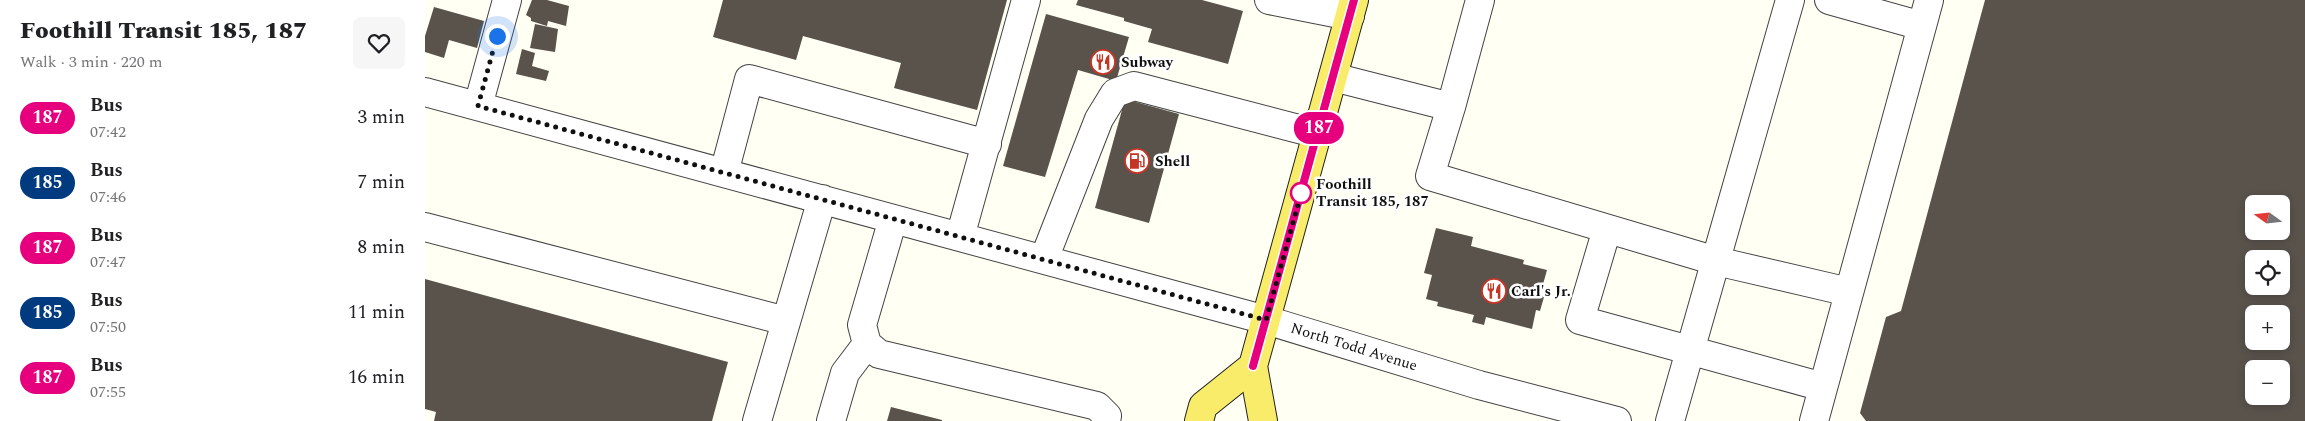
<!DOCTYPE html>
<html lang="en">
<head>
<meta charset="utf-8">
<style>
	body { margin:0; font-family:Spectral,serif; background:#f6f6f6; color:#202124; height:100vh; display:flex; flex-direction:column; font-size:19px; white-space:nowrap }
	* { box-sizing:border-box; margin:0 }
	p { font-size:16px; color:#757577 }
	.icon { flex:none; width:28px; height:28px; fill:none; stroke:currentColor; stroke-width:2; stroke-linecap:round; stroke-linejoin:round }
	.map { position:relative; flex:1; overflow:hidden }
	.panel { display:flex; flex-direction:column; background:#fff; width:425px }
	.panel>* { flex:none }
	.badge { padding:0 10px; border-radius:16px; font-size:18px; line-height:32px }
	.needle { width:32px; rotate:285deg }
	.tools { position:absolute; left:1820px; top:195px; display:grid; gap:10px }
	.tools a { display:grid; place-items:center; width:45px; height:45px; border-radius:8px; background:#fff; box-shadow:0 2px 8px #0003; font-size:25px }
	.you { position:absolute; width:25px; height:25px; margin:-12px; border:4px solid #fff; border-radius:50%; background:#1a73e8; box-shadow:0 0 0 8px #1a73e833 }
	.map>.badge { position:absolute; translate:-50% -50%; box-shadow:0 0 0 2px #fff }
	.round { display:grid; place-items:center; flex:none; width:52px; height:52px; border-radius:8px; background:#f6f6f6 }
	.headline { display:flex; align-items:center; justify-content:space-between; height:85px; padding:0 20px }
	h1 { font-size:24px; font-weight:800; line-height:38px }
	ul { padding:0; list-style:none }
	li { display:flex; align-items:center; gap:15px; height:65px; padding:0 20px }
	li div { flex:1 }
	li b { display:block; font-size:19px }
	li em { font-style:normal }
	li .badge { min-width:55px; font-weight:700; text-align:center }
	main { display:flex; flex:1; min-height:0 }
	.map>svg:first-child { display:block }
	.building { fill:#59534c; fill-rule:evenodd }
	.lines { fill:none; stroke-linecap:round; stroke-linejoin:round }
	.minor-casing { stroke:#434343; stroke-width:30 }
	.major-casing { stroke:#212121; stroke-width:30 }
	.minor { stroke:#fff; stroke-width:28 }
	.major { stroke:#f9ec6a; stroke-width:28 }
	.line-casing { stroke:#fff; stroke-width:11 }
	.line { stroke:#e6007e; stroke-width:8 }
	.walk { stroke:#101010; stroke-width:5; stroke-dasharray:0 9 }
	.stop-dot { fill:#fff; stroke:#e6007e; stroke-width:2.5 }
	.labels { text-anchor:middle; dominant-baseline:central; stroke-width:5; stroke-linejoin:round; paint-order:stroke }
	.poi-label { font-size:15px; font-weight:bold; fill:#101010; stroke:#fff; text-anchor:start }
	.stop-label { font-size:15px; font-weight:bold; fill:#101010; stroke:#fff; text-anchor:start }
	.street-label { font-size:15px; fill:#101010; stroke:#fff }
</style>
</head>
<body>
<main>
<section class="panel">
<div class="headline"><div><h1>Foothill Transit 185, 187</h1><p>Walk · 3 min · 220 m</p></div><a class="round"><svg class="icon" aria-label="heart" viewBox="0 0 24 24"><path d="M12 20l-8-8c-3-5 5-10 8-4 3-6 11-1 8 4z"/></svg></a></div>
<ul>
<li><span class="badge" style="background:#e6007e;color:#fff">187</span><div><b>Bus</b><p>07:42</p></div><em>3 min</em></li>
<li><span class="badge" style="background:#003b80;color:#fff">185</span><div><b>Bus</b><p>07:46</p></div><em>7 min</em></li>
<li><span class="badge" style="background:#e6007e;color:#fff">187</span><div><b>Bus</b><p>07:47</p></div><em>8 min</em></li>
<li><span class="badge" style="background:#003b80;color:#fff">185</span><div><b>Bus</b><p>07:50</p></div><em>11 min</em></li>
<li><span class="badge" style="background:#e6007e;color:#fff">187</span><div><b>Bus</b><p>07:55</p></div><em>16 min</em></li>
</ul>
</section>
<div class="map">
<svg width="1880" height="421" viewBox="0 0 1880 421">
	<rect width="100%" height="100%" fill="#fffff3"/>
	<!-- building -->
	<path class="building" d="M107,0h15l22,6 -3,20 -18,-5 -1,5 -16,-5v-3l-5,-3z
		M298,0h284l-30,110 -83,-22 7,-25 -98,-27 -7,24 -83,-23z
		M653,0h124l41,11 -15,53 -80,-22 4,-13 -28,-8v-3l-48,-13z
		M1560,0h320v421h-439l-6,-8 26,-96 15,-6zM1829,204h27v27h-27zM1829,259h27v27h-27zM1829,314h27v27h-27zM1829,369h27v27h-27z
		M9,7l50,14 -7,27 -28,-8 -5,18 -19,-6v-16z
		M621,14l83,23 -13,44 -38,-11 -33,107 -42,-11z
		M110,24l23,5 -3,23 -25,-4z
		M97,49l13,4 -3,13 17,5 -3,10 -30,-7z
		M700,99l54,15 -30,109 -54,-15z
		M1011,228l37,9 -2,9 53,14 -1,4 24,6 -7,25 4,2 -4,14 -4,-1 -4,19 -46,-12 -2,8 -12,-3 2,-7 -37,-9 1,-4 -12,-3 6,-24 -8,-2z
		M0,279l303,83 -16,59h-278l2,-9 -11,-3z
		M466,407l51,13v1h-55z"/>
	<g class="lines">
		<defs>
			<path id="minor" d="M844,0l81,16
				M1497,26l7,-26
				M908,77l118,30 29,-107
				M0,92l841,228 213,65 138,36
				M53,106l29,-106
				M1026,107l-21,69 286,85 133,31
				M299,173l25,-94 238,65
				M468,219l-31,106 5,19 12,10 218,52 10,10 -1,5
				M0,227l361,94
				M1182,229l-27,91 243,67
				M535,237l66,-237
				M619,259l55,-140 16,-26 19,-7 184,48
				M332,421l65,-222
				M406,421l14,-48 22,-29
				M1245,421l120,-421
				M1389,421l108,-395 -93,-26"/>
			<path id="major" d="M774,421l4,-15 50,-40
				M838,421l-10,-55 101,-366"/>
		</defs>
		<!-- minor casing -->
		<use href="#minor" class="minor-casing"/>
		<!-- major casing -->
		<use href="#major" class="major-casing"/>
		<!-- minor -->
		<use href="#minor" class="minor"/>
		<!-- major -->
		<use href="#major" class="major"/>
	</g>
	<g class="lines">
		<defs>
			<path id="line" d="M828,366l101,-366"/>
		</defs>
		<!-- line casing -->
		<use href="#line" class="line-casing"/>
		<!-- line -->
		<use href="#line" class="line"/>
		<!-- walk -->
		<path class="walk" d="M72,36l-19,70 788,214 36,-130 -1,3"/>
	</g>
	<!-- icons -->
	<defs>
		<symbol id="restaurant-ring" viewBox="-11 -11 22 22"><circle r="9.5" fill="#fff" stroke="#c33626" stroke-width="1.5"/><path d="M-5-6h1v4h1v-4h1v4h1v-4h1v5L-1.5 .5V6h-2V.5L-5-1ZM5-6V6H3V1.5H1.5Q1.5-4 5-6Z" fill="#c33626"/></symbol>
		<symbol id="fuel-ring" viewBox="-11 -11 22 22"><circle r="9.5" fill="#fff" stroke="#c33626" stroke-width="1.5"/><path d="M-5.5-6h7V0h2V4h1.3V-2.5L3-4.5l.8-.8L6-3V5H2.5V1h-1V6h-7ZM-4.2-4.7v3.2H.2V-4.7Z" fill="#c33626"/></symbol>
	</defs>
	<g fill-rule="evenodd">
		<use href="#restaurant-ring" x="664" y="48" width="28" height="28"/>
		<use href="#fuel-ring" x="698" y="147" width="28" height="28"/>
		<use href="#restaurant-ring" x="1055" y="277" width="28" height="28"/>
	</g>
	<!-- markers -->
	<circle class="stop-dot" cx="876" cy="193" r="10"/>
	<g class="labels">
		<!-- poi labels -->
		<g class="poi-label">
			<text x="696" y="62">Subway</text>
			<text x="730" y="161">Shell</text>
			<text x="1086" y="291">Carl's Jr.</text>
		</g>
		<!-- stop labels -->
		<g class="stop-label">
			<text x="891" y="184">Foothill<tspan x="891" dy="17">Transit 185, 187</tspan></text>
		</g>
		<!-- street labels -->
		<g class="street-label">
			<text transform="translate(929 347) rotate(17)">North Todd Avenue</text>
		</g>
	</g>
</svg>
<div class="tools">
<a><svg class="needle" viewBox="-14 -14 28 28"><path d="M0-13l5 13h-10z" fill="#e53935"/><path d="M0 13l5-13h-10z" fill="#757577"/></svg></a>
<a><svg class="icon" aria-label="locate" viewBox="0 0 24 24"><circle cx="12" cy="12" r="6"/><path d="M12 2v4M12 18v4M2 12h4M18 12h4"/></svg></a>
<a>+</a>
<a>−</a>
</div>
<div class="you" style="left:72px;top:36px"></div>
<b class="badge" style="left:894px;top:128px;background:#e6007e;color:#fff">187</b>
</div>
</main>
</body>
</html>
